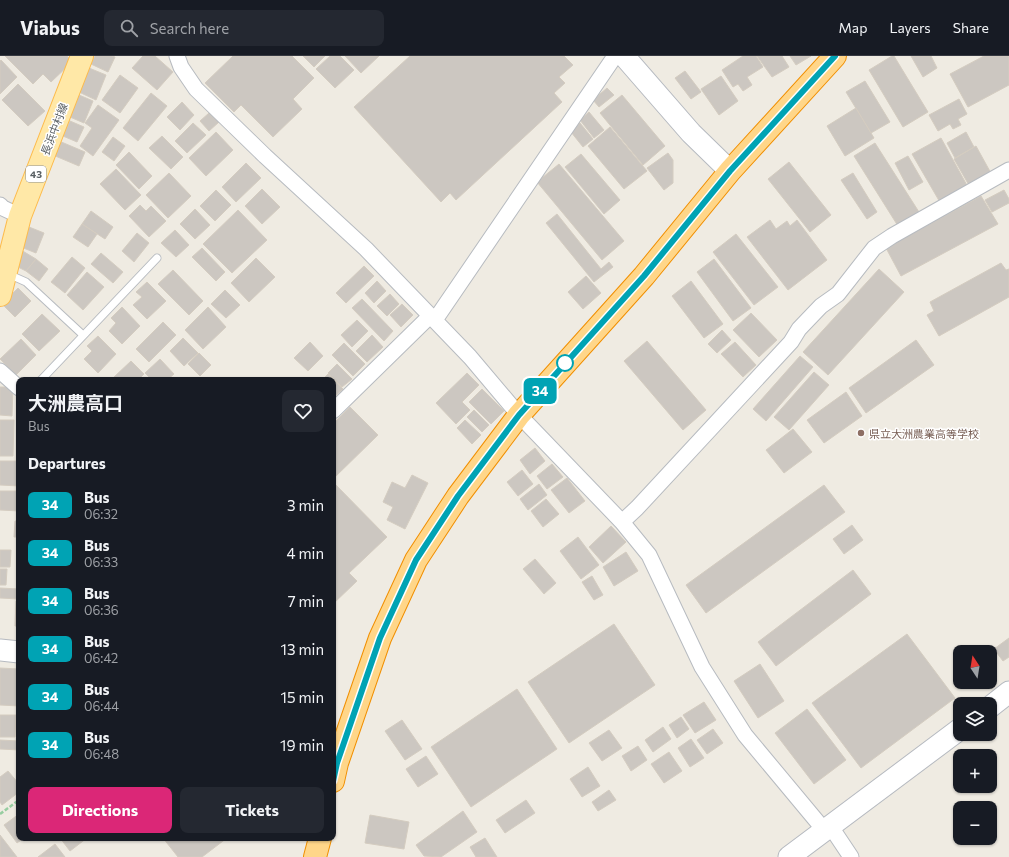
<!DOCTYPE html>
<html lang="en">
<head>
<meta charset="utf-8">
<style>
	body { margin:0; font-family:Commissioner,"Noto Sans JP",sans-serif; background:#242831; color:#f1f3f6; height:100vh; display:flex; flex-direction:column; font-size:15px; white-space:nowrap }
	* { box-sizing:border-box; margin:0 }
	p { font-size:13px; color:#9ea1a6 }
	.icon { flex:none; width:22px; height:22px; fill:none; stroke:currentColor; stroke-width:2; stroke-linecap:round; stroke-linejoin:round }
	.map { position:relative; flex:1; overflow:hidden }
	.drawer { position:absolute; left:16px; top:321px; width:320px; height:464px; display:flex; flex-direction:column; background:#171b24; border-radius:8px; box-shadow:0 1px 3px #0004 }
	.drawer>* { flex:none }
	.badge { padding:0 8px; border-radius:6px; font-size:14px; line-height:26px }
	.needle { width:26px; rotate:348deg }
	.controls { position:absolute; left:953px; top:589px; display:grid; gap:8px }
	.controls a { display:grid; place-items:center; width:44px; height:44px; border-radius:8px; background:#171b24; box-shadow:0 1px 3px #0004; font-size:20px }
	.map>.badge { position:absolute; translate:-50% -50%; box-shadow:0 0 0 2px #fff }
	h2 { padding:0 12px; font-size:15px; line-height:36px }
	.round { display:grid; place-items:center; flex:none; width:42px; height:42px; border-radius:8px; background:#242831 }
	.head { display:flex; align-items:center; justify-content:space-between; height:68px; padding:0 12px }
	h1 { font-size:19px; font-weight:700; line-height:30px }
	.button { display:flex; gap:8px; margin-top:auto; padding:8px 12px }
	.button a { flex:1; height:46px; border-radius:8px; background:#db2777; color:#fff; font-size:16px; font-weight:700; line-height:46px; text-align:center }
	.button a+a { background:#242831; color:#f1f3f6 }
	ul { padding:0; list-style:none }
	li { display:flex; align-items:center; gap:12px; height:48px; padding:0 12px }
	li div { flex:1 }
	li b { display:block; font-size:15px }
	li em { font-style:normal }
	li .badge { min-width:44px; font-weight:700; text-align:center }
	header { display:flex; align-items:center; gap:24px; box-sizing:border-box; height:56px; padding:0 20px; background:#171b24; border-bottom:1px solid #363941 }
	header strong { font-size:19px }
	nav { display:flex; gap:22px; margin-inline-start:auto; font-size:14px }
	.search { width:280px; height:36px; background:#242831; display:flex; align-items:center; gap:10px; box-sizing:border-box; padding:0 14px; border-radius:8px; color:#9ea1a6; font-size:15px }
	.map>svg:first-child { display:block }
	.building { fill:#ccc7c1; stroke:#d4ccc0 }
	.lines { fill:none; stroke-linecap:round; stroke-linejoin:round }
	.lane-casing { stroke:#b7bbc0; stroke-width:9 }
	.street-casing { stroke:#b7bbc0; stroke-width:17 }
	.secondary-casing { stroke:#b6bac0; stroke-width:23 }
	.primary-casing { stroke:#fdbb4c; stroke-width:24 }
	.highway-casing { stroke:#f18f00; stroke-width:24 }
	.path { stroke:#96cda0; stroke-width:2.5; stroke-dasharray:4 2; stroke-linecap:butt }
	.lane { stroke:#fff; stroke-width:7 }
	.street { stroke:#fff; stroke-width:15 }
	.secondary { stroke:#fff; stroke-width:21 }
	.primary { stroke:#ffe8a7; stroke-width:22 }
	.highway { stroke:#ffd689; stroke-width:22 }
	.line-casing { stroke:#fff; stroke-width:9 }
	.line { stroke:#00a3b4; stroke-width:6 }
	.stop-dot { fill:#fff; stroke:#00a3b4; stroke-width:2 }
	.education-dot { fill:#8d6e63; stroke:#fff; stroke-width:1.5 }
	.labels { text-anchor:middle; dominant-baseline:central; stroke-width:3; stroke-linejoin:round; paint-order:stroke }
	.shield { fill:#fff; stroke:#8c9092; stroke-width:1 }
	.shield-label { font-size:10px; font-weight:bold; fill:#5a6064 }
	.street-label { font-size:11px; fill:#5a6064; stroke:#fff }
	.education-label { font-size:11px; fill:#785e54; stroke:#fff; text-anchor:start }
</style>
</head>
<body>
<header>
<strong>Viabus</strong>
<div class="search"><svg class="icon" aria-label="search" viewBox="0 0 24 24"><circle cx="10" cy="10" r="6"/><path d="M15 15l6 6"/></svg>Search here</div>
<nav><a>Map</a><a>Layers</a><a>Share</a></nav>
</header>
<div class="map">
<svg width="1009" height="801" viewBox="0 0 1009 801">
	<rect width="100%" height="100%" fill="#efebe2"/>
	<!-- building -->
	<path class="building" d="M5,0h62l5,6 -21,20 -8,-8 -10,10z
		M95,0h17l3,1 -7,15 -17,-8z
		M143,0h12l18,16 -16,18 -25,-22z
		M233,0h59l22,22 -21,21 9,10 -29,28 -32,-32 -7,7 -29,-29z
		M303,0h22l-11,11z
		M330,0h10l14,14 -19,18 -19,-19z
		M345,0h34l-18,17z
		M410,0h154l9,9 -14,12 6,6 -11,10 8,9 -106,98 -6,-7 -9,9 -87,-95z
		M743,0h13l7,11 -16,10 5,8 -9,6 -5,-7 -5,3 -11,-17z
		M757,0h25l7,11 -17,10z
		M790,0h21l-15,9z
		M892,0h2l34,56 -25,15 -34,-57z
		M911,0h20l6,12 -14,9z
		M984,0h25v29l-41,22 -18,-33z
		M1,4l16,17 -17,17v-33z
		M89,12l17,7 -10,25 -17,-8z
		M685,15l16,21 -10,7 -16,-21z
		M120,19l18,13 -18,25 -18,-13z
		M721,20l17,25 -19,14 -18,-26z
		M865,25l25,41 -19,11 -25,-41z
		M18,28l27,27 -17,15 -26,-26z
		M607,32l7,7 -15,12 -6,-7z
		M151,37l16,13 -29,35 -15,-13z
		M79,39l14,6 -9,22 -14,-6z
		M622,39l43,51 -22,19 -43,-52z
		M959,43l8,15 -9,5 3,6 -8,4 -3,-5 -12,7 -9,-16z
		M182,46l12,13 -14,15 -13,-13z
		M98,49l21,15 -26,36 -13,-10 12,-18 -7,-5z
		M856,52l18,30 -29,18 -18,-30z
		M589,56l15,18 -10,8 -14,-18z
		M209,57l10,9 -10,9 -9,-10z
		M70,65l14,6 -7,15 -14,-6z
		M193,67l13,12 -19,18 -12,-12z
		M580,67l13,16 -10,8 -12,-15z
		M610,71l37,44 -23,18 -36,-43z
		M216,76l17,18 -27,26 -17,-18z
		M966,76l8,15 -19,11 -8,-15z
		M162,80l21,21 -12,12 -22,-21z
		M113,81l12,9 -11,15 -12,-9z
		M941,82l28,51 -28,15 -29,-50z
		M59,85l26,11 -6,14 -26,-11z
		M875,87l44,69 -21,14 -44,-70z
		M976,90l16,29 -22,12 -16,-28z
		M129,96l23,24 -13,13 -23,-24z
		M668,97l5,7v23l-9,7 -17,-22z
		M581,98l39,46 -16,14 -39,-47z
		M908,100l15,26 -14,8 -14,-27z
		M789,106l42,53 -21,17 -42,-53z
		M246,107l15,15 -25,24 -14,-15z
		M559,108l65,77 -22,19 -65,-78z
		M116,113l25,26 -16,15 -25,-26z
		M169,117l22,23 -23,22 -22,-23z
		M853,117l24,39 -10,7 -26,-39z
		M262,133l18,18 -18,17 -17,-18z
		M216,134l15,15 -16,16 -15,-15z
		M1004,134l5,9v4l-17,9 -7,-12z
		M981,140l17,28 -97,52 -15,-28z
		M140,149l6,6 5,-5 15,15 -17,16 -20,-21z
		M195,153l15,16 -15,14 -15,-15z
		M238,154l29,30 -35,33 -29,-29z
		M91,155l22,16 -8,12 -23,-15z
		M557,158l44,55 8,-7 4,5 -19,15 -48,-59z
		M770,164l6,9 11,-8 3,5 7,-6 30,40 -39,30 -41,-53z
		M82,168l15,10 -9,13 -15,-10z
		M29,171l15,6 -8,20 -15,-6z
		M175,174l14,15 -13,12 -15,-14z
		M137,177l12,10 -15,19 -12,-11z
		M736,178l42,53 -24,18 -41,-53z
		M202,192l23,24 -9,9 -24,-24z
		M21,194l15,9 -10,12 -10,-5z
		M101,197l22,19 -10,11 -22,-19z
		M72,201l13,11 -20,25 -14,-11z
		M256,202l19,19 -26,25 -18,-19z
		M36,203l12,10 -9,12 -13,-10z
		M714,203l37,49 -18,13 -36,-49z
		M1001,207l5,7 3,-1v28l-70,39 -12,-21 7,-4 -4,-9z
		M364,210l10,10 -28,27 -10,-10z
		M879,213l25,23 -76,83 -25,-23z
		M173,214l30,31 -14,14 -31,-31z
		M87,216l17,15 -21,23 -16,-15z
		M586,220l15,17 -18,16 -15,-17z
		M377,225l9,10 -12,12 -9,-10z
		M691,225l32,43 -19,14 -32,-42z
		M147,226l19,19 -19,18 -14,-14 9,-8 -6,-5z
		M18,232l13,13 -16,16 -13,-13z
		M225,234l15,15 -14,13 -15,-14z
		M390,238l9,10 -12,12 -10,-10z
		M362,243l31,32 -9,10 -32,-33z
		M402,248l11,11 -12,12 -11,-12z
		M122,251l18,19 -18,18 -13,-13 7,-8 -5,-5z
		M208,251l18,20 -23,22 -18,-19z
		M751,257l26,27 -18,17 -26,-27z
		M42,258l18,17 -21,20 -17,-17z
		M357,264l11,11 -16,16 -11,-12z
		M163,266l13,13 -27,27 -13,-13z
		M722,274l9,10 -14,13 -9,-9z
		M372,279l11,12 -16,15 -11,-11z
		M98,280l18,18 -18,19 -14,-14 8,-8 -5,-5z
		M183,282l15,15 -14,13 -14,-15z
		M21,283l15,16 -20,20 -16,-16z
		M916,284l18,25 -68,48 -17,-25z
		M647,285l59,69 -23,20 -59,-69z
		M310,286l13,14 -15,15 -14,-13z
		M735,286l21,23 -13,12 -22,-23z
		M344,287l21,21 -12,12 -21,-21z
		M199,297l12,12 -11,11 -12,-12z
		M800,300l13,11 -47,54 -13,-12z
		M160,303l14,15 -7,6h-15l-7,-7z
		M131,305l13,13 -6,6h-21l-3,-3z
		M337,308l15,15 -10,8 -14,-14z
		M814,316l15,13 -40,45 -15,-13z
		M467,317l12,12 -17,17 8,8 -14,14 -20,-21z
		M328,318l15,15 -10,9v-18h-11z
		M0,331h13l-1,29 -12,-1z
		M482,333l22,22 -13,13 -22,-22z
		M846,336l16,24 -38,27 -17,-23z
		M350,351l28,28 -45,44v-55z
		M474,354l15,15 -7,7 -15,-15z
		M0,364h14l-1,36h-13z
		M465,364l16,15 -9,9 -15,-16z
		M793,373l19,23 -28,21 -18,-23z
		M535,392l10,13 -15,13 -10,-14z
		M0,405h19v25l-19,-1z
		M552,408l11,13 -16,12 -10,-13z
		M522,414l11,14 -15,12 -11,-14z
		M412,419l16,8 -23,46 -18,-9 6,-13 -10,-5 9,-20 13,6z
		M567,422l18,23 -16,12 -18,-23z
		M333,426l54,55 -38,36 8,8 -24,23z
		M539,428l8,11 -19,15 -8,-11z
		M824,429l21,27 -139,101 -20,-28z
		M0,435h19v20l-19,-1z
		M546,443l13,15 -16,13 -12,-16z
		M15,465h4v16h-5z
		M852,469l11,15 -19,14 -11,-15z
		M611,470l15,16 -23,21 -14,-16z
		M578,481l21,28 -18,14 -21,-28z
		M0,494h11l-1,17h-10z
		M626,496l12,19 -24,15 -11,-19z
		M535,503l21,24 -12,11 -21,-25z
		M0,513h7l-1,16h-6z
		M853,514l18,24 -95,72 -18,-24z
		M592,520l11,19 -9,5 -12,-18z
		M0,532l19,1v10l-19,-1z
		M16,545h3v25h-4z
		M614,568l41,61 -86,58 -41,-61z
		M907,578l48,64 -94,70 -49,-65z
		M1009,582v19l-6,4 -9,-12z
		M760,608l24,37 -26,17 -24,-37z
		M0,612l19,1v37l-19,-1z
		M517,633l40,60 -86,58 -40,-60z
		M704,646l12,18 -21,13 -12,-18z
		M807,653l39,51 -32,24 -39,-51z
		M0,659h16l-1,22h-15z
		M681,661l8,12 -12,9 -8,-13z
		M402,664l20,29 -17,11 -20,-29z
		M663,671l8,12 -18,13 -8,-12z
		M713,673l10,14 -16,11 -10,-14z
		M609,674l13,18 -20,13 -13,-18z
		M691,683l13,19 -14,9 -12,-19z
		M0,684l19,1v9l-19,-1z
		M638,690l9,14 -16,11 -9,-15z
		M669,696l13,19 -18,12 -13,-19z
		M426,700l12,18 -20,13 -12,-18z
		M588,711l12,19 -18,11 -12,-18z
		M8,715l11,13v8l-17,13 -2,-3v-25z
		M609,734l7,10 -18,11 -6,-9z
		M526,744l9,13 -30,20 -9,-13z
		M463,755l14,21 -36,25 -17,-1 -8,-11z
		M19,758v24h5l-7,5 -13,-18z
		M370,759l39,7 -5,27 -39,-6z
		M0,779l17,22h-17z
		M60,782h27l-17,13z
		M163,782h64l-25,19h-24z
		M485,782l12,19h-21l-6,-10z
		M55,788l10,13h-27z"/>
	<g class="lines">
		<defs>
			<path id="lane" d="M8,218l18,8 57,53
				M41,324l116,-122"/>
			<path id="street" d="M177,0l4,11 15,22 69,67 101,93 104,108 49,58 103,107 27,33 53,112 43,68 80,96
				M0,149l3,3 17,8
				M435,264l180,-264
				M0,315l19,17
				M333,355l97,-95
				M622,466l15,-14 154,-166 8,-13 22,-23 17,-12 36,-46 18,-12 117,-66
				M831,771l20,30"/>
			<path id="secondary" d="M624,0l67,77 39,38
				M0,594l19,2
				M990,651l19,-15
				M789,801l171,-128"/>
			<path id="primary" d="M0,239l20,-79 62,-160"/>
			<path id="highway" d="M333,725l4,-18 43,-125 36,-78 42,-64 61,-81 125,-139 86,-105 105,-115
				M315,801l5,-19"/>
		</defs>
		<!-- lane casing -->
		<use href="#lane" class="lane-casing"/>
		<!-- street casing -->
		<use href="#street" class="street-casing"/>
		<!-- secondary casing -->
		<use href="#secondary" class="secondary-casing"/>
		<!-- primary casing -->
		<use href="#primary" class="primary-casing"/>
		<!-- highway casing -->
		<use href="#highway" class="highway-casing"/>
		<!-- path -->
		<path class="path" d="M0,758l19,-14"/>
		<!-- lane -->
		<use href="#lane" class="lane"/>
		<!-- street -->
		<use href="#street" class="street"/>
		<!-- secondary -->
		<use href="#secondary" class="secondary"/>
		<!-- primary -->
		<use href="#primary" class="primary"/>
		<!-- highway -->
		<use href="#highway" class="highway"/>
	</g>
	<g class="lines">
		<defs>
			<path id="line" d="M333,725l4,-18 43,-125 36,-78 42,-64 61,-81 125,-139 86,-105 105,-115"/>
		</defs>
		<!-- line casing -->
		<use href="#line" class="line-casing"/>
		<!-- line -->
		<use href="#line" class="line"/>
	</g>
	<!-- markers -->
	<circle class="stop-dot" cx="565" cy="307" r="8"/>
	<circle class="education-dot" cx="861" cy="377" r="4"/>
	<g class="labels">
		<!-- shield labels -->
		<rect class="shield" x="26" y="110" width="20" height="16" rx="3"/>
		<g class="shield-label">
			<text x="36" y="118">43</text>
		</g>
		<!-- street labels -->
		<g class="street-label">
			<text transform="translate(54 73) rotate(-69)">長浜中村線</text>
		</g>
		<!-- education labels -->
		<g class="education-label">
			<text x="869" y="377">県立大洲農業高等学校</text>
		</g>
	</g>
</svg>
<div class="controls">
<a><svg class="needle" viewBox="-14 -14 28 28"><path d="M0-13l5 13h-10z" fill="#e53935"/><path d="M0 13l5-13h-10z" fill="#9ea1a6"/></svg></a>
<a><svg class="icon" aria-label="layers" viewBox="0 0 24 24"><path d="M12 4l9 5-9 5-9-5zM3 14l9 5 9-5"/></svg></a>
<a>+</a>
<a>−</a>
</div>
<b class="badge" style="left:540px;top:335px;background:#00a3b4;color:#fff">34</b>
<section class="drawer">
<div class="head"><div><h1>大洲農高口</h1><p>Bus</p></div><a class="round"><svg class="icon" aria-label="heart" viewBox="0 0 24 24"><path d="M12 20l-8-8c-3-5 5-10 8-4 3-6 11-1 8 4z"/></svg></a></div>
<h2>Departures</h2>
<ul>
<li><span class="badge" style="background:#00a3b4;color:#fff">34</span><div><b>Bus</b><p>06:32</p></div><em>3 min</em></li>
<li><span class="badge" style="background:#00a3b4;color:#fff">34</span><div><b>Bus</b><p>06:33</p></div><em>4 min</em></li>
<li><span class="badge" style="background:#00a3b4;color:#fff">34</span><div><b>Bus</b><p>06:36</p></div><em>7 min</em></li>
<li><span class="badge" style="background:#00a3b4;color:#fff">34</span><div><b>Bus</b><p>06:42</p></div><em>13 min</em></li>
<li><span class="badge" style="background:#00a3b4;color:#fff">34</span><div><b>Bus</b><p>06:44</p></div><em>15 min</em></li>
<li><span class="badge" style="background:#00a3b4;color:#fff">34</span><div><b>Bus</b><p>06:48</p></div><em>19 min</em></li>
</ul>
<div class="button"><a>Directions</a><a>Tickets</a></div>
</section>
</div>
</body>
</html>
